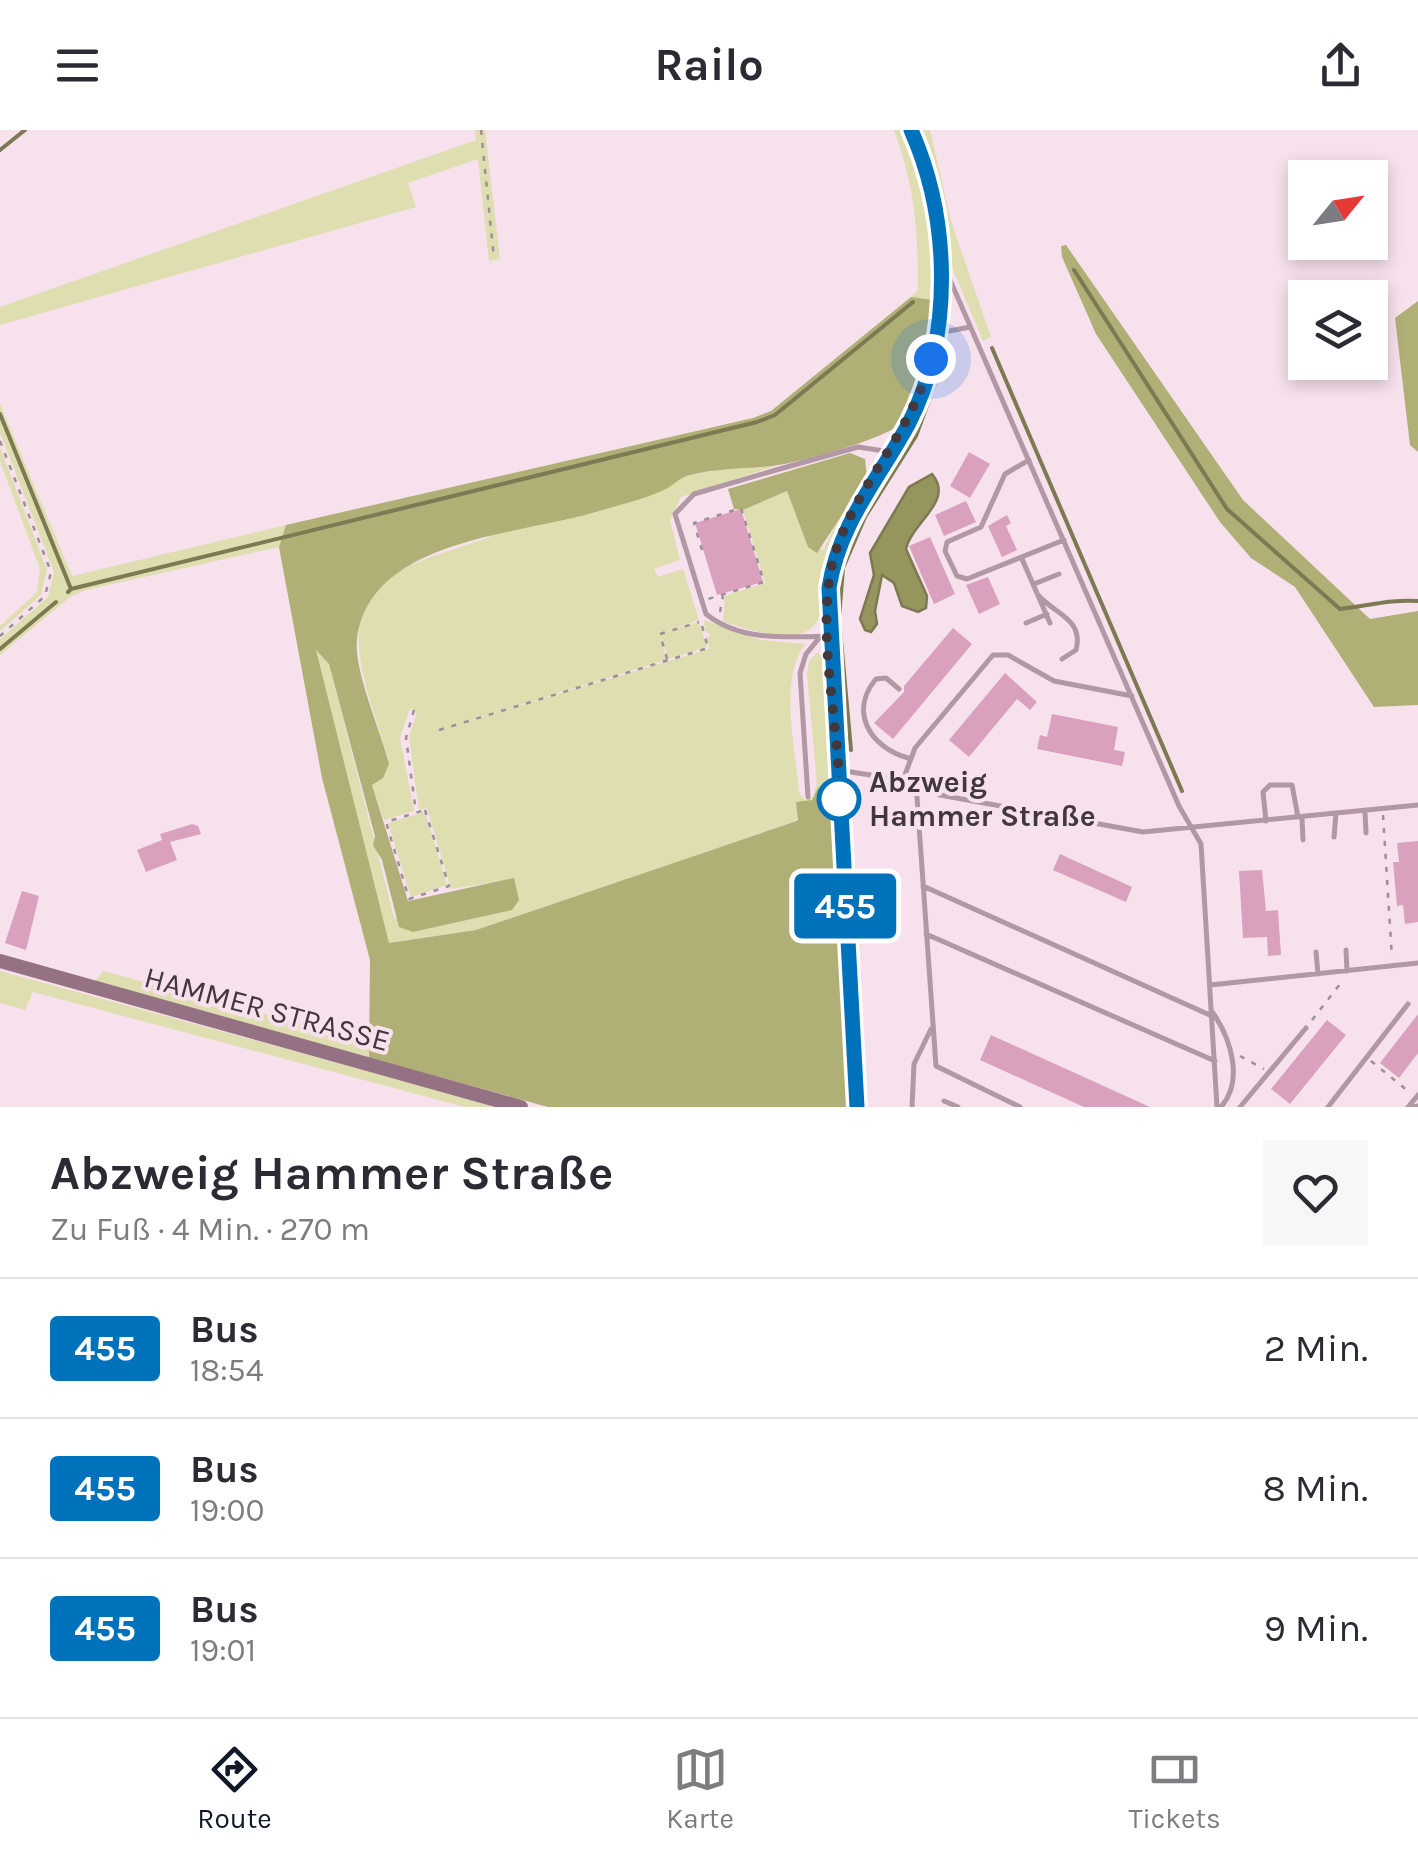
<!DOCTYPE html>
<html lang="de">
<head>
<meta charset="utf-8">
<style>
	body { margin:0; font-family:Karla,sans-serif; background:#f7f7f7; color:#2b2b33; height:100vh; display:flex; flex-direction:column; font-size:38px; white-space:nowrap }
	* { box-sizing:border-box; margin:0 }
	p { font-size:32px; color:#7c7c81 }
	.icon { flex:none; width:55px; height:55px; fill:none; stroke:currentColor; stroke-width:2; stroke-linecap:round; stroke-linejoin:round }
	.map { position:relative; height:977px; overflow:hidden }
	.details { display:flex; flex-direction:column; background:#fff; flex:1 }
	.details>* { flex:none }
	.badge { padding:0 20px; border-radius:8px; font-size:35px; line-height:65px }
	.needle { width:65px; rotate:60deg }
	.fabs { position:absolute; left:1288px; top:30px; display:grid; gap:20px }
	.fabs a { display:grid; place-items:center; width:100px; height:100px; border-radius:0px; background:#fff; box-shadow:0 5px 15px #0003; font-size:50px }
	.you { position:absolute; width:50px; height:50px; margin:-25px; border:8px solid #fff; border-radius:50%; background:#1a73e8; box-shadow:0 0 0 15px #1a73e833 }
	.map>.badge { position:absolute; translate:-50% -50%; box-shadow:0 0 0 5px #fff }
	.round { display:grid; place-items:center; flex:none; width:105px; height:105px; border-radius:0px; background:#f7f7f7 }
	.overview { display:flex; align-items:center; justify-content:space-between; height:170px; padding:0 50px }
	h1 { font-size:48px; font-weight:700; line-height:75px }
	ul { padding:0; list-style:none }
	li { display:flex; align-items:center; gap:30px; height:140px; padding:0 50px; border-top:2px solid #e1e1e2 }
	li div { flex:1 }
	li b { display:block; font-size:38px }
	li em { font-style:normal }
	li .badge { min-width:110px; font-weight:700; text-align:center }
	header { display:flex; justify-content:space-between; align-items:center; height:130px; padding:0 50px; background:#fff; font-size:45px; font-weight:700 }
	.dock { display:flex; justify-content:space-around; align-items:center; height:140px; border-top:2px solid #e1e1e2; background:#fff; font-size:28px; color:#7c7c81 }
	.dock a { display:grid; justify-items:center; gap:5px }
	.dock .active { color:#111827 }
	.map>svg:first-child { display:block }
	.green { fill:#dedeb1 }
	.forest { fill:#b0af76 }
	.water { fill:#96955d; stroke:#7c7953; stroke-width:2.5 }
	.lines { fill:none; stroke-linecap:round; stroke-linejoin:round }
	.stream { stroke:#7c7953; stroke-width:4 }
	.building { fill:#daa1bf }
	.path { stroke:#9e8f97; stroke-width:2.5; stroke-dasharray:5 8; stroke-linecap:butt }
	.service { stroke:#b198a4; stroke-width:5 }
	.minor { stroke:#b198a4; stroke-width:10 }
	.secondary { stroke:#957184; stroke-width:14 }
	.line-casing { stroke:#fff; stroke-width:22 }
	.line { stroke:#0072bc; stroke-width:15 }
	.walk { stroke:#41383d; stroke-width:10; stroke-dasharray:0 18 }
	.stop-dot { fill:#fff; stroke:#0072bc; stroke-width:5 }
	.labels { text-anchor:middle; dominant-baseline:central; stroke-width:8; stroke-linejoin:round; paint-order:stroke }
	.stop-label { font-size:30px; font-weight:bold; fill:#41383d; stroke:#f7e1ec; text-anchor:start }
	.street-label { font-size:30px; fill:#41383d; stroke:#f7e1ec }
</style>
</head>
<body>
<header><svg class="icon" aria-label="menu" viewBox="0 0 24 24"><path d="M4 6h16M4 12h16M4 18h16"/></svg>Railo<svg class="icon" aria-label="share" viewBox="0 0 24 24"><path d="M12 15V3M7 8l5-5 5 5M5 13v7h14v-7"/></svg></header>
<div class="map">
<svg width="1418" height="977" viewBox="0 0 1418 977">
	<rect width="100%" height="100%" fill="#f7e1ec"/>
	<!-- green -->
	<path class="green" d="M475,0h10l15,129 -11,2 -11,-102 -70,24 8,24 -416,118v-18l476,-167z
		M894,0h12c23,55 26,111 27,170l-22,-3 7,-7c0,-60 -3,-103 -24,-160z
		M921,0h9l21,91 40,116 -8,4 -32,-76 -11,-72z
		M0,274l72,172 214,-51 -7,22 -193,43 -16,7 -70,58v-16l48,-42 6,-25 -54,-139z
		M0,317l47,123 -6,25 -41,36v-5l37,-34 3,-23 -40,-108z
		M753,334l22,2 -94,31 -11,23 10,40 -26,9 4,8 25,-8 16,51 -39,13 39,-11 8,25 -39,12 -8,-25 6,26 -228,70 271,-81 -2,-12 4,-2 -6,-4 -1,-11 57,20 44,4c-27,38 -9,105 -6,149l6,7 8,-3 4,-13 -10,-110 2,-13 9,-9 6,10 8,121 -8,2 -30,37 -318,108 -88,13 -73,-295 14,16 65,253 19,15 91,-20 10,-33 -63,10 -24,-81 -8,2 -10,-73 8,-25 -7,-4 -10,30 14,73 -30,9 -12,-35 17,-21c-18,-75 -71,-161 29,-202 31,-13 65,-20 94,-35h21l129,-36 22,-15z
		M787,361l21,55 15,4 24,-47 11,-11c-14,23 -27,46 -32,72 -4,18 0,40 -8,56 -13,28 -73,10 -95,1l2,-25 40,-13 -22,-73z
		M425,682l22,73 -36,12 -23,-74z
		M0,841l499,136h-34l-432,-115 -8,18 -25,-7z
		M103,841l268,71 -3,16 -274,-75z"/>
	<!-- forest -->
	<path class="forest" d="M1066,115l177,255 127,119 48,-8v94l-44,2 -79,-120 -44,-29 -31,-36 -124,-188 -34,-77 -1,-11z
		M911,167l22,3c-5,38 -7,92 -32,123 -12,15 -107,41 -129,43 -27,3 -54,2 -82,9 -10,2 -16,10 -26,15 -22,10 -48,16 -72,23 -74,22 -224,26 -235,127 -4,28 24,92 32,124l-6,14 -11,7 36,116 106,-23 5,22 -7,10 -99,22 -14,-5 -17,-67 -9,-15 2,-9 -46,-172 -13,-14 73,293 87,-13 318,-108 4,-2 -2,-18 16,-2 6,-12 14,-5 19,324h-303l-179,-49 1,-98 -48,-182 -43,-231 7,-22 467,-107 18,-7z
		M1418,171v151l-8,-7 -15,-127z
		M850,323l15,6 2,18 -50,76 -9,-6 -21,-56 -44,19 -9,-1 -6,-20z"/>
	<!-- water -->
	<path class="water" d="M932,344c23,27 -20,48 -26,75l21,47 -1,12 -8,4 -16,-6 -8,-23 -12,-8 -7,36 2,13 -6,8 -6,-2 -5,-11 14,-44 -4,-22 39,-66z"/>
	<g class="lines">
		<!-- stream -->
		<path class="stream" d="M0,20l25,-20
			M1074,140l153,239 113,100c27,-3 52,-10 78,-8
			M992,218l190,443
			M0,284l71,175 -3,3
			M71,459l686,-167 18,-7 138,-113
			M0,519l56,-47
			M851,620l-12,-132 4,-50 22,-51 51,-81 30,-83"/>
	</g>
	<!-- building -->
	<path class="building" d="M969,322l21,12 -20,34 -20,-12z
		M966,371l10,21 -32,14 -9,-21z
		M741,379l22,73 -46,13 -22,-72z
		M1007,385l4,8 -5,3 11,24 -15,7 -14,-31z
		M930,407l25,57 -21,10 -25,-58z
		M988,447l12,27 -21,10 -13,-29z
		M953,498l19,16 -79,95 -19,-16 30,-31v-6z
		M1005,543l32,29 -7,8 -13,-11 -48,58 -20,-17z
		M1052,584l66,13 -4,23 11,2 -3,14 -85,-17 3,-14 7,2z
		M192,694l6,2 3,8 -31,8 7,18 -31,12 -9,-22 25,-10 -2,-6z
		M1418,711v81l-13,2 -2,-19 -6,1 -4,-44h6l-2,-19z
		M1060,724l72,33 -6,15 -73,-32z
		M1262,740l4,41 12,-1 3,45 -13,1 -1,-19 -24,1 -4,-67z
		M22,761l17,5 -13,54 -21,-7z
		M1418,884v39l-19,25 -19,-15z
		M1327,890l19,15 -56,69 -19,-15z
		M991,905l159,72h-66l-104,-47z"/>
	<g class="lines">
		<!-- path -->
		<path class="path" d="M481,0l13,129
			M0,311l51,131 -6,24 -45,40
			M702,420l-8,-27 47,-15 23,74 -56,17
			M720,482l3,-16
			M667,529l-7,-25 39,-12
			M414,580l-8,28 10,74
			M439,600l269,-82 -7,-26
			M425,680l24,76 -40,13 -23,-77z
			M1383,685l9,143
			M1312,890l32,-41
			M1240,926l24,13
			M1371,931l37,30"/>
		<!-- service -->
		<path class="service" d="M944,136l235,540 22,38 16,263
			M939,203l31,-6
			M1029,330l-24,14 -24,53 -34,15 -2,9 12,25 10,3 97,-39
			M1022,429l28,64
			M1034,454l25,-10
			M1039,466c16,18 45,23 37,54l-14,9
			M1026,493l21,-9
			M829,506c-42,1 -88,6 -123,-22l-31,-100 19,-20 82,-24 82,-23 33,5
			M899,559l-13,-11 -10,1c-27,32 -7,68 32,79
			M838,640l65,10
			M916,653l24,12 203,37 275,-27
			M808,667l-8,-124 6,-19 14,-17
			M1365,681l1,22
			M1302,688l1,22
			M1266,691l-3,-29 7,-7h22l6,32
			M1334,707l2,-24
			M923,756l289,130
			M926,804l289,127
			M1346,820l1,21
			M1316,822l2,22
			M1210,855l208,-22
			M1213,883c18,26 31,68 8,94
			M944,971l14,6
			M912,977l2,-43 17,-35
			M1020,977l-84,-41 -20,-283 -13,-3 12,-32 78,-93h15l46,26 78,15
			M1240,977l66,-79
			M1328,977l80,-103
			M1408,977l10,-12
			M1413,977l5,-1"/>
		<!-- minor -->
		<path class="minor" d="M857,977l-29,-496c5,-84 41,-116 79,-186 47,-86 44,-206 4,-295"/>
		<!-- secondary -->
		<path class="secondary" d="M0,831l521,146"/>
	</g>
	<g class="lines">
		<defs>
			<path id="line" d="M857,977l-28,-519c10,-65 50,-109 80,-165 45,-88 41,-205 2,-293"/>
		</defs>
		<!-- line casing -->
		<use href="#line" class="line-casing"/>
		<!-- line -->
		<use href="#line" class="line"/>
		<!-- walk -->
		<path class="walk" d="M839,669c2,-77 -29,-182 0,-257 25,-66 72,-109 92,-183"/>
	</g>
	<!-- markers -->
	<circle class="stop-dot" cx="839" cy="669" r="20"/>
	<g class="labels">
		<!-- stop labels -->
		<g class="stop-label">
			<text x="869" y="652">Abzweig<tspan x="869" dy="34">Hammer Straße</tspan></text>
		</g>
		<!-- street labels -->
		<g class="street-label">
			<text transform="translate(267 879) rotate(15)">HAMMER STRASSE</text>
		</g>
	</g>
</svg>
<div class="fabs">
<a><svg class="needle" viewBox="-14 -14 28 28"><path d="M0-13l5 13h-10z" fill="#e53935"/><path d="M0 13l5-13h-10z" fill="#7c7c81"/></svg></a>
<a><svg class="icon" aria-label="layers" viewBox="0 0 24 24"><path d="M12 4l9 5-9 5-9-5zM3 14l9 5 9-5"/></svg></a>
</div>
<div class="you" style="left:931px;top:229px"></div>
<b class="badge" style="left:845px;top:776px;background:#0072bc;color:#fff">455</b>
</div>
<section class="details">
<div class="overview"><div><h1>Abzweig Hammer Straße</h1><p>Zu Fuß · 4 Min. · 270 m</p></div><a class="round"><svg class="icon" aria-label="heart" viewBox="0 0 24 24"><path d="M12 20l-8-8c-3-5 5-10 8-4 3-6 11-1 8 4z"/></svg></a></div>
<ul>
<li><span class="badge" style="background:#0072bc;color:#fff">455</span><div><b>Bus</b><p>18:54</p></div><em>2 Min.</em></li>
<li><span class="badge" style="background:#0072bc;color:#fff">455</span><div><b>Bus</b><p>19:00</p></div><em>8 Min.</em></li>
<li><span class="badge" style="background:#0072bc;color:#fff">455</span><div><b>Bus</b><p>19:01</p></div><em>9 Min.</em></li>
</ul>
</section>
<nav class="dock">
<a class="active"><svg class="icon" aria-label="directions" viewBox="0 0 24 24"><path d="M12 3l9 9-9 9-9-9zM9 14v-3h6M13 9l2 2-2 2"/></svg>Route</a>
<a><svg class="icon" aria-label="map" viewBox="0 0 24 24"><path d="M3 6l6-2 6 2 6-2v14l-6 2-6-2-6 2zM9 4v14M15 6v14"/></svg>Karte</a>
<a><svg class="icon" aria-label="tickets" viewBox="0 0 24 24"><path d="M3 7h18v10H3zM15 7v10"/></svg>Tickets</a>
</nav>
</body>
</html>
